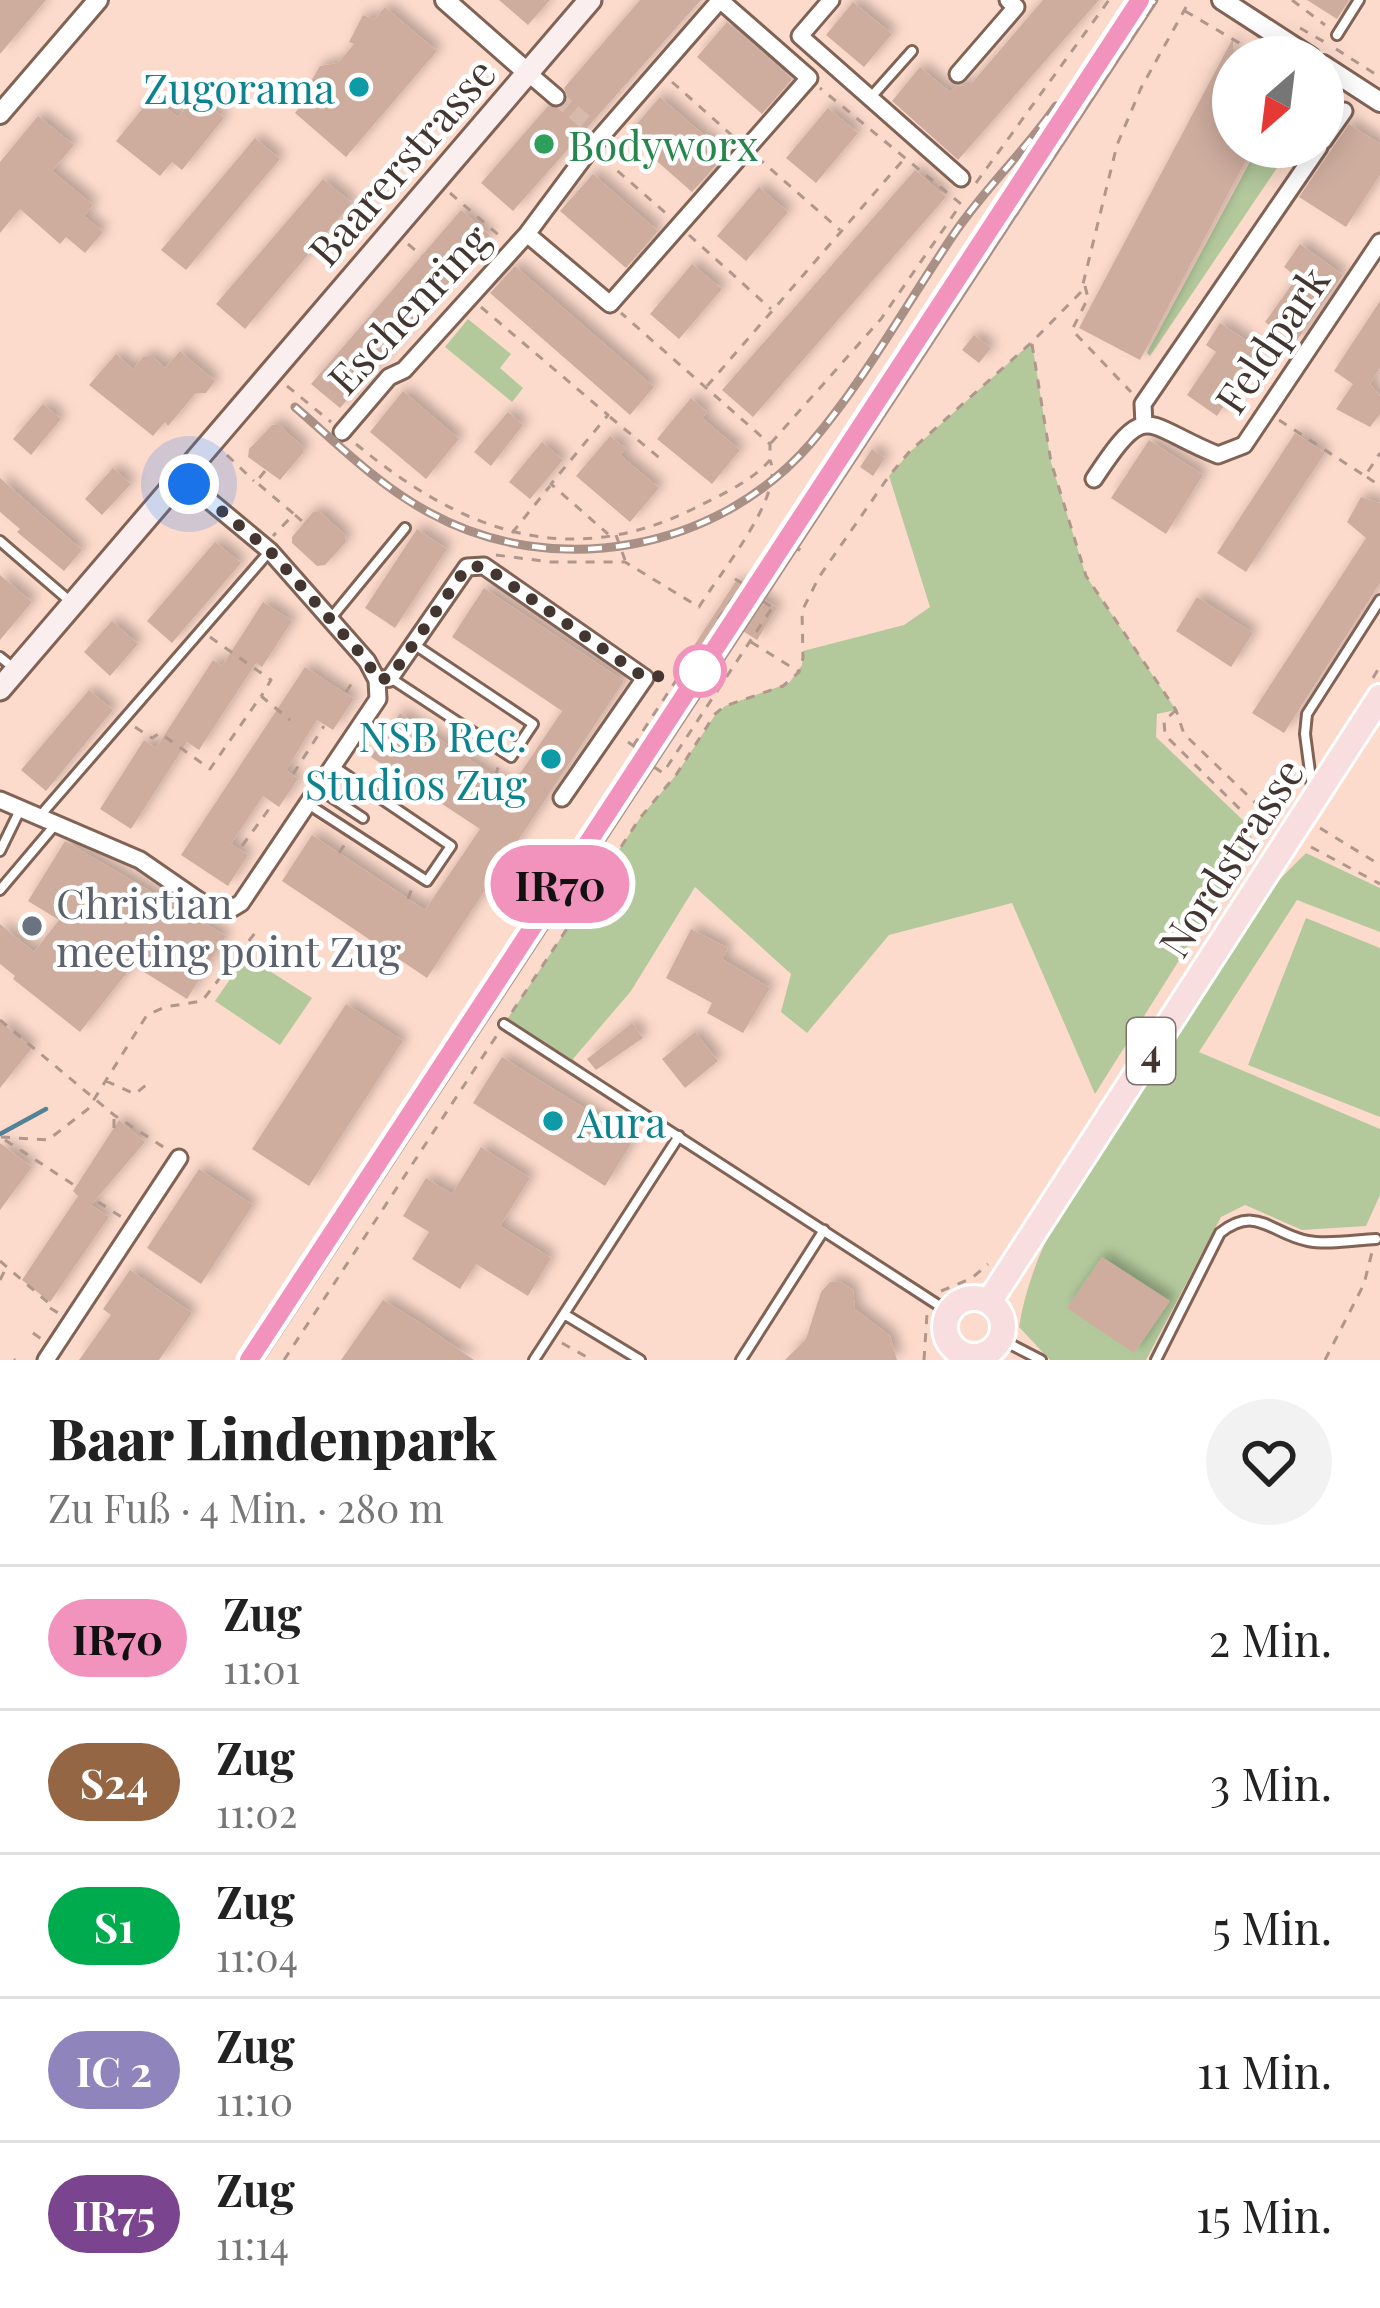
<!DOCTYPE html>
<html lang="de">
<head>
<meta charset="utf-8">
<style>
	body { margin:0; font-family:"Playfair Display",serif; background:#f2f2f2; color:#222; height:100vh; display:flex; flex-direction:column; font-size:45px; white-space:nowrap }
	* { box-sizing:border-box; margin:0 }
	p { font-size:39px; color:#767676 }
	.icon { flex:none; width:66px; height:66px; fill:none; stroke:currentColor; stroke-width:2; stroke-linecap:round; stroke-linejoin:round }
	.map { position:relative; height:1360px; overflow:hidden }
	.side { display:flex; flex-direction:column; background:#fff; flex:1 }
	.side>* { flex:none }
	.badge { padding:0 24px; border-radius:39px; font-size:42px; line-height:78px }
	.needle { width:78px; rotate:208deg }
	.controls { position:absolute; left:1212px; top:36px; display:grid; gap:24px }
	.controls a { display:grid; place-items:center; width:132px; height:132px; border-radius:50%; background:#fff; box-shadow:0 6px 30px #0003; font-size:60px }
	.you { position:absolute; width:60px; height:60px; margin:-30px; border:9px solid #fff; border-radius:50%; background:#1a73e8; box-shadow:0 0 0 18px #1a73e833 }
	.map>.badge { position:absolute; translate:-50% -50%; box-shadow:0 0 0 6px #fff }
	.round { display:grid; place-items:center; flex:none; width:126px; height:126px; border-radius:63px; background:#f2f2f2 }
	.overview { display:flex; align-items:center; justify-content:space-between; height:204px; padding:0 48px }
	h1 { font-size:57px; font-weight:800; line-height:90px }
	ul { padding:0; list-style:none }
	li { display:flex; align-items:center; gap:36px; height:144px; padding:0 48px; border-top:3px solid #e0e0e0 }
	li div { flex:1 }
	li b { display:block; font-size:45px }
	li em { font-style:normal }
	li .badge { min-width:132px; font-weight:700; text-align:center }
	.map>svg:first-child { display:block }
	.green { fill:#b3c99c }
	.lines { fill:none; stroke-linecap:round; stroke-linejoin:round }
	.stream { stroke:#518298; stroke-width:4.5 }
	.building { fill:#cead9f; filter:url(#shadow) }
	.minor-tunnel { stroke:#d8baad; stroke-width:15; stroke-dasharray:15 8; stroke-linecap:butt }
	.service-casing { stroke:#806355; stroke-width:14 }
	.minor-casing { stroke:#806355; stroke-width:21 }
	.tertiary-casing { stroke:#806355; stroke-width:24 }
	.secondary-casing { stroke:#806355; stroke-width:27 }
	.primary-casing { stroke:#fff; stroke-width:30 }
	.path { stroke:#b0978b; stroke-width:3; stroke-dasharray:9 9; stroke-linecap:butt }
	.service { stroke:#fff; stroke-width:8 }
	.minor { stroke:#fff; stroke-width:15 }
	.tertiary { stroke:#fff; stroke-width:18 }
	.secondary { stroke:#fbeeee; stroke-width:21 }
	.primary { stroke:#f8dede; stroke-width:24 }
	.rail-casing { stroke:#a99086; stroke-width:9 }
	.rail { stroke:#fff; stroke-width:4.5; stroke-dasharray:14; stroke-linecap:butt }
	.line-casing { stroke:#fff; stroke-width:27 }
	.line { stroke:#f193bd; stroke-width:18 }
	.walk { stroke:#433630; stroke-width:12; stroke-dasharray:0 21.6 }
	.culture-dot { fill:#0f9aa8; stroke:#fff; stroke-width:4.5 }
	.leisure-dot { fill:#2e9e5b; stroke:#fff; stroke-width:4.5 }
	.stop-dot { fill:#fff; stroke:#f193bd; stroke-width:6 }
	.worship-dot { fill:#6b7280; stroke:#fff; stroke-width:4.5 }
	.labels { text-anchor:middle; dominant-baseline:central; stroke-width:9; stroke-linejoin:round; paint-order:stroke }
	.shield { fill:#fff; stroke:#7b726e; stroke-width:3 }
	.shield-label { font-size:39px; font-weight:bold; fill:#433630 }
	.culture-label { font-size:42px; fill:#0d838f; stroke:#fff; text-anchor:end }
	.leisure-label { font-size:42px; fill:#27864d; stroke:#fff; text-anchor:start }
	.street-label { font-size:42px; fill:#433630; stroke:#fff }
	.worship-label { font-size:42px; fill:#5b616d; stroke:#fff; text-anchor:start }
</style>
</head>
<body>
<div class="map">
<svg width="1380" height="1360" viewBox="0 0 1380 1360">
	<defs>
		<filter id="shadow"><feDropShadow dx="6" dy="-6" stdDeviation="6" flood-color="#0004"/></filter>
	</defs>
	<rect width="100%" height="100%" fill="#fddbcc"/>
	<!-- green -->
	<path class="green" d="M1258,147h33l-141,209 -3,-3z
		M468,319l43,35 -11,14 23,20 -11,14 -67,-55z
		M1032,342l19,120 35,114 90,134 -19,4 -1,23 92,88 5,18 -158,251 -83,-191 -123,32 -82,98 -26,-21 10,-38 -96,-87 -64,104 -58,68 31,28 -100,-63 136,-206 36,-43 39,-60 10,-9 64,-23 13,-18 1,-14 101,-26 26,-18 -41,-131 22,-25z
		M1306,853l74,35v44l-83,-32 -98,152 181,77v66l-14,31 -64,4 -57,-25 -24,12 -75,143h-96l-31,-33c15,-96 80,-174 132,-253 41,-62 80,-125 121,-187z
		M1306,918l74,30v169l-132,-52z
		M246,956l66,42 -32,47 -65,-44z"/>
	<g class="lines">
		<!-- stream -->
		<path class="stream" d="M0,1134l46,-25"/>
	</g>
	<!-- building -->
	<path class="building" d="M0,0h46l-46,54z
		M499,0h51l-22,25z
		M640,0h61l-188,211 -32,-28 67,-77h16l4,-8 -4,-10z
		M1043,0h56l-141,160 -66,-59 28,-34 30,25 6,-6 14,-1z
		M1307,0h42l-12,19z
		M853,2l39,32 -28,33 -38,-32z
		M385,7l52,44 -91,106 -51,-44 17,-21 -1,-11 9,-15 18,-3 16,-19 -5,-2 14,-27 11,5z
		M727,22l65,57 -30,35 -65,-57z
		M1233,38v109h20l-113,213 -61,-32z
		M196,95l28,23 -42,52 -10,-8 -12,14 -44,-35 36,-44 26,20z
		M660,97l66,57 -34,38 -65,-57z
		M828,108l30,25 -42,50 -30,-25z
		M38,116l36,29 -22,26 41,34 -9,11 19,16 -18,21 -19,-16 -6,7 -40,-35 -20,24v-71z
		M1349,124l31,20v31l-34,52 -47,-30z
		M255,138l25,21 -94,111 -25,-20z
		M915,170l31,27 -193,220 -31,-27z
		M593,174l65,57 -32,37 -66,-57z
		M323,179l29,24 -107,126 -29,-25z
		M759,187l29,25 -42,49 -29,-25z
		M461,210l29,25 -150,173 -29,-24z
		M1300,244l43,31 -48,68 -30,-21 32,-45 -13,-10z
		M692,264l30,25 -43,50 -29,-25z
		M515,266l139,121 -24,28 -140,-122z
		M1380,301v67l-10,16 10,12v18l-10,13 -34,-18 17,-25 -19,-13z
		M1220,323l41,27 -44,66 -30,-21 29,-43 -10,-7z
		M974,335l17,13 -12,15 -17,-13z
		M180,351l35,30 -9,12h-10l-28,33 -3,-4 -12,14 -64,-51 27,-31 17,15 10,-12h10l12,11z
		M403,391l56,48 -33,40 -56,-47z
		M691,398l16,14 -5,6 38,32 -28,34 -55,-45z
		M43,404l18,15 -30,36 -18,-16z
		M508,412l15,13 -32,41 -17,-14z
		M278,424l25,23v6l-23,27 -32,-23 1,-8 23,-24z
		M1295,433l30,20 -79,119 -29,-19z
		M610,436l16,13 -6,6 39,33 -29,34 -54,-46z
		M1149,440l54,35 -37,59 -55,-36z
		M542,442l21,18 -33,39 -21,-17z
		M872,449l13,9 -12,18 -13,-9z
		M113,468l18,16 -29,31 -17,-16z
		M0,478l82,72 -18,21 -47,-39 3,-3 -20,-17z
		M1361,497l19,6v80l-96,150 -32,-20 114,-175 -19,-16z
		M313,512h7l25,23 1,7 -21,23 -8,1 -25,-23v-6z
		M417,529l30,20 -52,79 -30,-20z
		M215,542l26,21 -69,80 -25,-22z
		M0,575l32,27 -32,38z
		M736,581l41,27 -20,32 -30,-19 -21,31 -11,-8z
		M484,588l140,93 -197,297 -145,-97 30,-46 113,75 55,-81 -109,-72 29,-44 111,74 51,-76 -110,-74z
		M1197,597l56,36 -22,34 -55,-36z
		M263,602l29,19 -30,46 -6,-4 -57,87 -12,-8 -56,87 -31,-20 44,-69 12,8 57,-88 9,6z
		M112,621l26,23 -28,32 -26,-24z
		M305,667l49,32 -21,31 -16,-10 -31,50 12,9 -19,28 -16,-11 -32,48 17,11 -20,31 -47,-31z
		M89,690l24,20 -67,81 -25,-21z
		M65,841l161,95 -39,63 -54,-34 -53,67 -67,-53 2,-3 -15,-12v-40l34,28 25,-32 -31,-19z
		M691,929l37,19 -6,11 48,29 -27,45 -36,-20 5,-10 -46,-25z
		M346,1004l57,37 -94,145 -57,-37z
		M0,1021l32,27 -32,40z
		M632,1023l11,15 -47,32 -9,-11z
		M695,1032l23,29 -33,27 -23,-29z
		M502,1057l132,82 -29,47 -132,-83z
		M119,1120l26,22 -54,63 18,12 -59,85 -28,-22 56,-84 -5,-5z
		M0,1143l32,24 -32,43z
		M481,1147l49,31 -30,48 51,32 -23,38 -52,-32 -16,25 -48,-30 17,-27 -26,-16 23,-38 26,16z
		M199,1169l54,36 -52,79 -54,-36z
		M1102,1257l68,44 -36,52 -67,-45z
		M130,1270l62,43 -33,47h-80l32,-45 -8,-6z
		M839,1281l14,9 2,19 35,27 7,24h-112l21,-21 15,-47 9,-10z
		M383,1300l39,24 52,36h-133z"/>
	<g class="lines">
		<!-- minor-tunnel -->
		<path class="minor-tunnel" d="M556,97l33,28"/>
		<defs>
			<path id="service" d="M1337,35l22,-35
				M871,97l41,-46
				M0,541l72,62
				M331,618l74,-90
				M0,657l15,12
				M392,679l119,78 22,-33 -118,-79
				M1312,787l-7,-53 2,-20 73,-114
				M319,789l44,29
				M308,804l119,77 24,-35 -118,-80
				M39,817l230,-265
				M0,851l20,-41
				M0,890l55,-65
				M504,1024l445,288
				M1000,1339l41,21
				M534,1360l30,-46
				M640,1360l-76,-46 115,-178
				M741,1360l83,-130
				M1156,1360l64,-127c37,-29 51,1 88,8 20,4 47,-1 68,-2"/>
			<path id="minor" d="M831,0l-31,36 161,142
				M528,73l28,24
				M958,74l58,-67 -8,-7
				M1323,141l21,-30
				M1144,424l-1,-20 176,-257
				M342,432l47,-55 15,-7 123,-136 64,-86 129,-148 89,78 -199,226 -83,-70
				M181,477l89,74 97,110 10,19 13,-2 77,-111 17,-1 161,112 -83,120
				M1094,479c54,-82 49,-54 124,-24l26,-10 136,-203
				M0,800l140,60 68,47 23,2 10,-6 137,-204 -1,-19
				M46,1360l133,-202"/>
			<path id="tertiary" d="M445,0l83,73
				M1222,0l88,57
				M1323,65l57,37
				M0,114l98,-114"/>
			<path id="secondary" d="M0,689l590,-689"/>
			<path id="primary" d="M945 1327a29 29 0 1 1 58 0a29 29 0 1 1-58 0Z
				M989,1302l391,-605"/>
		</defs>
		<!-- service casing -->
		<use href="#service" class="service-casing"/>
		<!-- minor casing -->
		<use href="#minor" class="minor-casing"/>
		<!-- tertiary casing -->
		<use href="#tertiary" class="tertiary-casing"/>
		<!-- secondary casing -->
		<use href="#secondary" class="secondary-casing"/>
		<!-- primary casing -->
		<use href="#primary" class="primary-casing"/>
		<!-- path -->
		<path class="path" d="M1292,0l33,25
			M1185,11l78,46
			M1300,28l28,16
			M1336,49l44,28
			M672,82l64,57
			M757,157l83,73
			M604,159l65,57
			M976,183l133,-183
			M450,193l52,45
			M689,235l82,74
			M408,244l14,12
			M1085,286l3,12 -16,32 59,62
			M481,307l127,108 -57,69 57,50
			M1032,344l19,118 35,114 90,134 8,24 86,83
			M287,386l44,36
			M707,386l197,-227
			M610,417l52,43
			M1279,420l86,56 15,-23
			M771,443l110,-124 80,-115 -141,-116
			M356,444c103,85 209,128 337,65 27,-14 57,-26 77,-49v-16l-149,-131
			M227,455l27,26
			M265,471l-9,11 38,32 -21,22
			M1367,477l13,9
			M295,515l9,8
			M512,533l38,-47
			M616,535l9,25
			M779,539l2,-3
			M798,551l2,-3
			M496,555l55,7h74l74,45c20,-33 86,-111 71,-147
			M735,579l15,9
			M763,601l13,9
			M718,619l25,-35
			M210,637l61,43 -9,15
			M751,642l48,30
			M1373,678l7,-12
			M346,692l10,-15
			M1176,710l-12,11 1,14 89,88 8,21
			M135,727l17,11 8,-5 50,36 51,-73 29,24
			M433,735l5,-9
			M628,742l14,10
			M633,746l46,-70
			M654,767l9,6 109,-165
			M293,774l31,-48
			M495,776l4,-11
			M1320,828l60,37
			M242,846l30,-41
			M1311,847l69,37
			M339,853l6,-9
			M572,853l2,-3
			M593,866l2,-2
			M408,899l4,-11
			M512,1012l128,-194 36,-43 39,-61 10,-8 58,-20 16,-14 4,-14 -1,-47 17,-34 70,-101 21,-25 122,-109 49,-50 36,-147 24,-57 49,-88
			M0,1020l114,95 54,35
			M106,1081l29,13 11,-9
			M114,1128v-11
			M1,1137l47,3 40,-31 59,-94 18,-8 37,-6 53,-68
			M5,1140l69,45
			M98,1202l25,16
			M0,1261l52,45
			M0,1280l7,-14
			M941,1291l31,-13 16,-14
			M50,1308l10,6
			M33,1333l10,7
			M562,1343l30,17
			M14,1359l1,1
			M284,1360l213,-325
			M924,1360l3,-46
			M1325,1360l39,-76 8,-32"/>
		<!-- service -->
		<use href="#service" class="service"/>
		<!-- minor -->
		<use href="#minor" class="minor"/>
		<!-- tertiary -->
		<use href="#tertiary" class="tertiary"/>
		<!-- secondary -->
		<use href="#secondary" class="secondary"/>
		<!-- primary -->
		<use href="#primary" class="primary"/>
		<defs>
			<path id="rail" d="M295,407c43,37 84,79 135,106 125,68 288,38 381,-70 54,-63 96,-140 143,-209 31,-46 71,-83 102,-128
				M260,1360l894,-1360"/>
		</defs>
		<!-- rail casing -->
		<use href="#rail" class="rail-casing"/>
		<!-- rail -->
		<use href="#rail" class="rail"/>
	</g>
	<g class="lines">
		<defs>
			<path id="line" d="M249,1360l891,-1360"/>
		</defs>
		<!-- line casing -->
		<use href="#line" class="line-casing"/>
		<!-- line -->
		<use href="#line" class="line"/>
		<!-- walk -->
		<path class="walk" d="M189,484l81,67 97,110 10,19 13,-2 77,-111 17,-1 161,112 55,-7"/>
	</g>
	<!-- markers -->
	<g class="culture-dot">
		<circle cx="359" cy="87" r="12"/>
		<circle cx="551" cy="759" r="12"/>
		<circle cx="553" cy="1121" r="12"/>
	</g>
	<circle class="leisure-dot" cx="544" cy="144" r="12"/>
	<circle class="stop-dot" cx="700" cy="671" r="24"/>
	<circle class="worship-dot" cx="32" cy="926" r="12"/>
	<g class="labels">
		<!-- shield labels -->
		<rect class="shield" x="1127" y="1018" width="48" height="66" rx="9"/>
		<g class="shield-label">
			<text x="1151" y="1051">4</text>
		</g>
		<!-- culture labels -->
		<g class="culture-label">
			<text x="335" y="87">Zugorama</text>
			<text x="527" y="735">NSB Rec.<tspan x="527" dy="48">Studios Zug</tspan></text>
			<text x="577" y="1121" text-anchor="start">Aura</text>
		</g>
		<!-- leisure labels -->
		<g class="leisure-label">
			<text x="568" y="144">Bodyworx</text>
		</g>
		<!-- street labels -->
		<g class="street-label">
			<text transform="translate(401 161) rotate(-49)">Baarerstrasse</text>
			<text transform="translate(408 308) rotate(-47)">Eschenring</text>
			<text transform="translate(1271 339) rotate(-56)">Feldpark</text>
			<text transform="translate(1230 857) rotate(-57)">Nordstrasse</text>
		</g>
		<!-- worship labels -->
		<g class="worship-label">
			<text x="56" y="902">Christian<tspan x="56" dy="48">meeting point Zug</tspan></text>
		</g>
	</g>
</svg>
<div class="controls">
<a><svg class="needle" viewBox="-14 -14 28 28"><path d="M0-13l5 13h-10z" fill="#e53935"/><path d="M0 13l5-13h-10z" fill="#767676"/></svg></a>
</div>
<div class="you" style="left:189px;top:484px"></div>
<b class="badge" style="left:560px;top:884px;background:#f193bd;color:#111">IR70</b>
</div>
<section class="side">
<div class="overview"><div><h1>Baar Lindenpark</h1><p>Zu Fuß · 4 Min. · 280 m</p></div><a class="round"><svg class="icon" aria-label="heart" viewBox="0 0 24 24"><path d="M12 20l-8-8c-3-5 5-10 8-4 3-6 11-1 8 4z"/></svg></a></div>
<ul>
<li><span class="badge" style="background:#f193bd;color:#111">IR70</span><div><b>Zug</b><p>11:01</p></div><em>2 Min.</em></li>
<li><span class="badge" style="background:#946644;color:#fff">S24</span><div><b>Zug</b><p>11:02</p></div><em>3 Min.</em></li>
<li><span class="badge" style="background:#00ab4d;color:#fff">S1</span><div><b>Zug</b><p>11:04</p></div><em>5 Min.</em></li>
<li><span class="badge" style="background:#9084bd;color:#fff">IC 2</span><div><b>Zug</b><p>11:10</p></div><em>11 Min.</em></li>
<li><span class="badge" style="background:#7a448f;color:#fff">IR75</span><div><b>Zug</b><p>11:14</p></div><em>15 Min.</em></li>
</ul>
</section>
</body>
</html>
